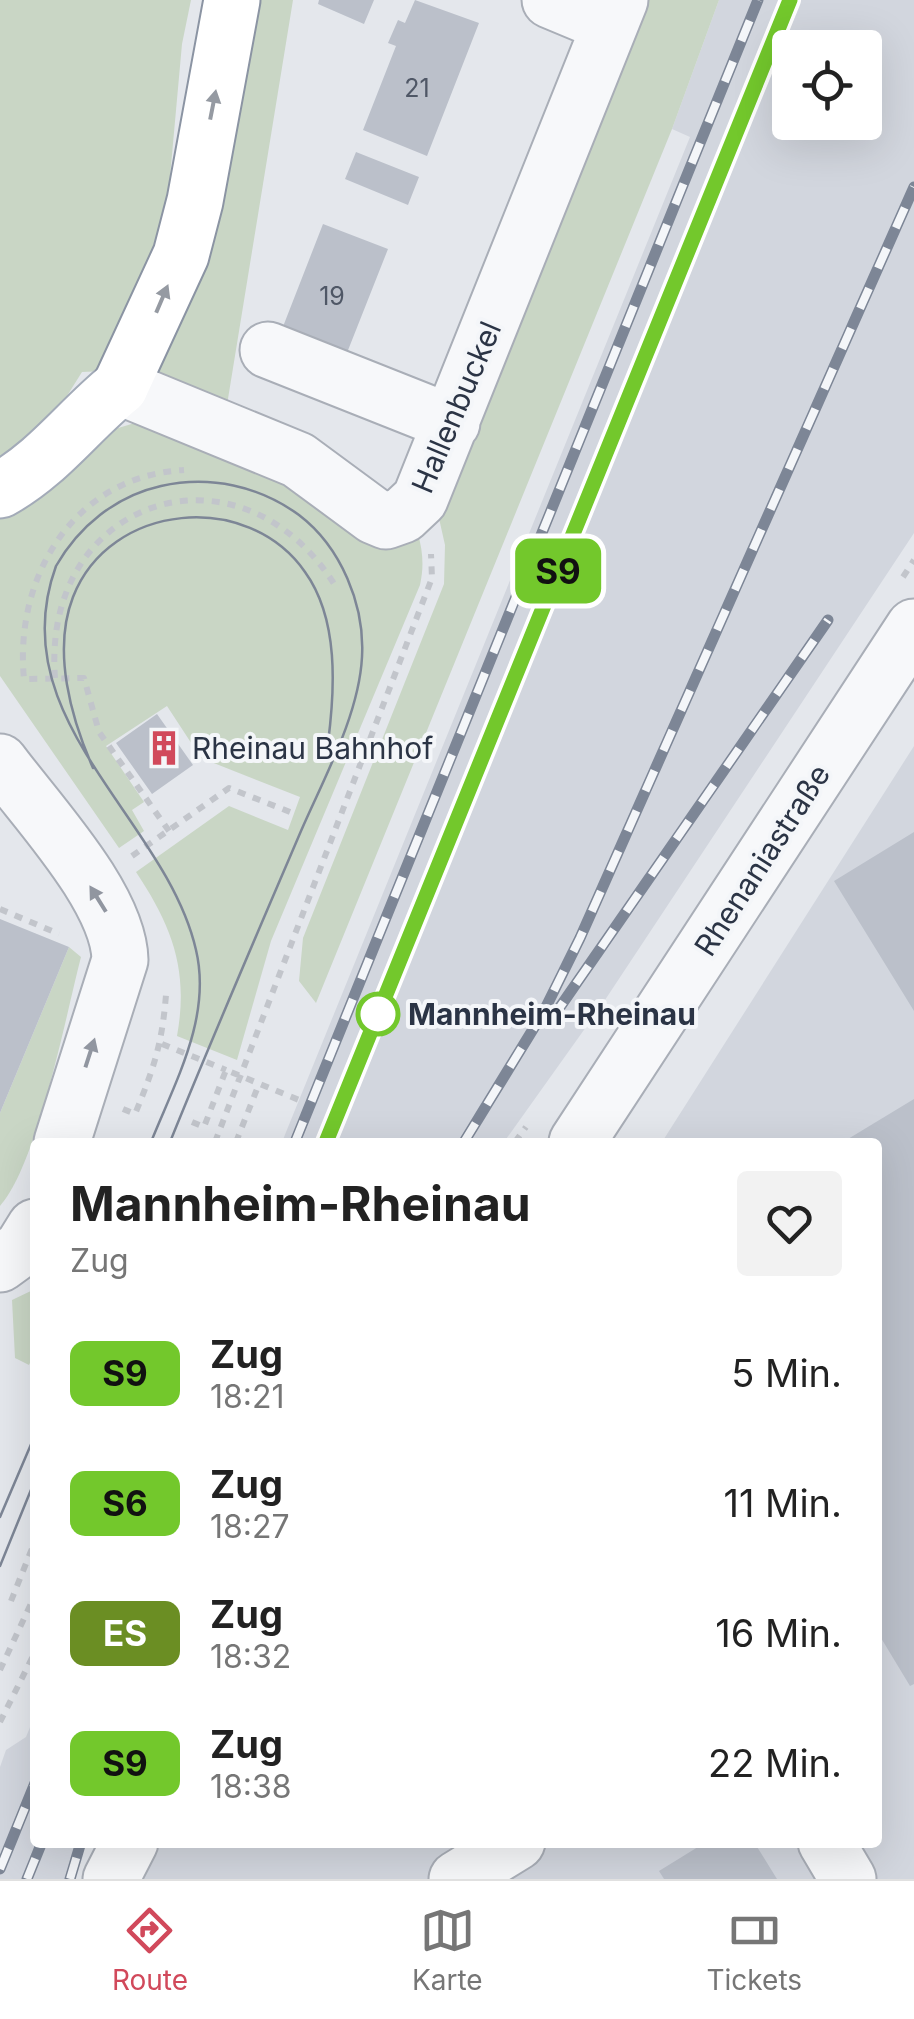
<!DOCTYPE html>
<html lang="de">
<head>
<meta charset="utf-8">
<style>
	body { margin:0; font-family:Inter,sans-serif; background:#f2f2f2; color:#222; height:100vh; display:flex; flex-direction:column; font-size:38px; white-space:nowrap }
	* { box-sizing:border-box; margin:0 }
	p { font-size:32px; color:#767676 }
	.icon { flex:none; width:55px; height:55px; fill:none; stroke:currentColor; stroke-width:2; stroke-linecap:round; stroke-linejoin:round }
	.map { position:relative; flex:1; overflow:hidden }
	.panel { position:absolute; left:30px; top:1138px; width:852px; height:710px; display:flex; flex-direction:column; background:#fff; border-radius:10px; box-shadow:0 10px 40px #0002 }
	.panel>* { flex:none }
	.badge { padding:0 20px; border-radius:15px; font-size:35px; line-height:65px }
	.buttons { position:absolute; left:772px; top:30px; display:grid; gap:20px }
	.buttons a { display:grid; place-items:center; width:110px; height:110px; border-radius:10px; background:#fff; box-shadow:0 10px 40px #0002; font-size:50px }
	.map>.badge { position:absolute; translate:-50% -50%; box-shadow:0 0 0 5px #fff }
	.round { display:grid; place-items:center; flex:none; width:105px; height:105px; border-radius:10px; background:#f2f2f2 }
	.head { display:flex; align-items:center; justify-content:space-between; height:170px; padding:0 40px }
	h1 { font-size:48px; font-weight:700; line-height:75px }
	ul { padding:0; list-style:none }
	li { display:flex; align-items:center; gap:30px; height:130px; padding:0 40px }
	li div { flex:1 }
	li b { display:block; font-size:38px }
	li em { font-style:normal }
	li .badge { min-width:110px; font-weight:700; text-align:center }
	.tabs { display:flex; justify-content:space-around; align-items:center; height:140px; border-top:2px solid #e0e0e0; background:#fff; font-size:28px; color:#767676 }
	.tabs a { display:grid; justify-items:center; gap:5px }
	.tabs .active { color:#d1495b }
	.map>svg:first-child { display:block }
	.built { fill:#d2d6de; fill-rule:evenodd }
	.green { fill:#c9d6c5 }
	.building { fill:#bbc0ca }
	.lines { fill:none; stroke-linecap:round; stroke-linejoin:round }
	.minor-casing { stroke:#a9aeb7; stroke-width:59 }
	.major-casing { stroke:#a3abb8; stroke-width:59 }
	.highway-casing { stroke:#8b94a3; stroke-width:59 }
	.path { stroke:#c2c5cb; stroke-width:6; stroke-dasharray:8 8; stroke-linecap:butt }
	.minor { stroke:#f7f8fa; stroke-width:55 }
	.major { stroke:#fff; stroke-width:55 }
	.highway { stroke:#fff; stroke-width:55 }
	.tram { stroke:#7d8696; stroke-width:2.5 }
	.rail-casing { stroke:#7d8696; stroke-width:11 }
	.rail { stroke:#f4f6f9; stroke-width:8; stroke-dasharray:22; stroke-linecap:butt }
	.oneway { fill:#959aa2 }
	.oneway2 { fill:#9196a0 }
	.line-casing { stroke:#fff; stroke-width:22 }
	.line { stroke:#73c82c; stroke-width:15 }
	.stop-dot { fill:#fff; stroke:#73c82c; stroke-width:5 }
	.labels { text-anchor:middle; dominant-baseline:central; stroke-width:8; stroke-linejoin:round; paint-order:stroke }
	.number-label { font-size:25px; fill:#4f5766 }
	.street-label { font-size:30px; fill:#2b3445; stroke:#f4f6f9 }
	.poi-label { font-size:30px; fill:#2b3445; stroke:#f4f6f9; text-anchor:start }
	.stop-label { font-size:30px; font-weight:bold; fill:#2b3445; stroke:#f4f6f9; text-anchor:start }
</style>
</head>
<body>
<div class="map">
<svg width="914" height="1879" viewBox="0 0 914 1879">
	<rect width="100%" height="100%" fill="#e4e7ec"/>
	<!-- built -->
	<path class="built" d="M719,0h195v533l-313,473 -97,136h-222l408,-1005 -18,-8zM790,48h75v74h-75z
		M914,746v1133h-770l17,-36 717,-1v-700h-216z
		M35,1715v127l50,1 -17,36h-68v-112l6,-17 20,-13z"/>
	<!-- green -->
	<path class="green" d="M0,0h191l-9,44 -20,221 -57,106 -23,1 -27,43 -55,44z
		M249,0h44l-67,411 -67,-32 -7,-21z
		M646,0h73l-47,129 -356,874 -17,-22 4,-43 141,-354 1,-39 -9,-40z
		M138,422l280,112c5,18 6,33 2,51l-149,356 -34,119 -60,-24c12,-66 -5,-110 -41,-164l93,-66 59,24 12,-33 -99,-39 -34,-52 -61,40 38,56 -12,8 12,21 -25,17 -119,-172v-158l115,-89z
		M69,947l12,10c-15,58 -44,209 -81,249v-93z
		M35,1289v63l-6,13 -14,-7 -3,-58z"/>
	<!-- building -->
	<path class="building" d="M319,0h55l-10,24 -46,-20z
		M415,0l64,23 -52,133 -64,-26 33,-84 -8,-3 10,-23 7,3z
		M356,152l63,25 -11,28 -63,-26z
		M323,224l65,25 -47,119 -64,-26z
		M157,714l36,51 -41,29 -36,-51z
		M914,832v179l-80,-130z
		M0,919l69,28 -69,166z
		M914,1099v585l-4,2 -32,-53v-491h-35z
		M706,1842h48l23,37h-113l-5,-8z"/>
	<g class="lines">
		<defs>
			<path id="minor" d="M550,0l60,25
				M268,350l184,73
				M120,387l178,73 76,56 12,5 17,-6 17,-16 200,-499
				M0,762c37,50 119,136 120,198l-58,182
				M577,1142l337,-515
				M0,1264l22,-16 13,-21
				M826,1842l22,37
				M111,1879l19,-37
				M457,1879l60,-37"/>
			<path id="major" d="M0,490c48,-26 79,-70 120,-103"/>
			<path id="highway" d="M120,387l61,-132 14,-54 37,-201"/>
		</defs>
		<!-- minor casing -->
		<use href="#minor" class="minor-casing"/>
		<!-- major casing -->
		<use href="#major" class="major-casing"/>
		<!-- highway casing -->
		<use href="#highway" class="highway-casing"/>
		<!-- path -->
		<path class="path" d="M903,577l11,-17
			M55,678c-14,-181 186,-245 281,-91
			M169,831l-70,-99 -15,-54 -60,1c-10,-101 49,-203 160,-209
			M132,856l97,-68 61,24
			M0,909l59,25
			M162,1044l64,26
			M123,1109l12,5c19,-46 27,-70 31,-119
			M192,1122l12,5 22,-57 73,30
			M215,1142l217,-564 -1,-24
			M236,1142l23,-58
			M515,1142l11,-15
			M11,1601l24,-60
			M0,1670l35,-75
			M0,1722l35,-70"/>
		<!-- minor -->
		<use href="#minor" class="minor"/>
		<!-- major -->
		<use href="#major" class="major"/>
		<!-- highway -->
		<use href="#highway" class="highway"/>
		<!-- tram -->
		<path class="tram" d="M93,768c-22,-50 -41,-117 -20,-171 37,-95 175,-107 232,-25 34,47 30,117 23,171
			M151,1142c24,-60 61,-125 45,-192 -30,-132 -196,-230 -140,-384 23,-40 60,-70 105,-80 49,-11 98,0 138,29 42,32 66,90 63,142 -3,58 -38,121 -61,174 -44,103 -89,207 -131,311
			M0,1517l35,-82
			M0,1566l35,-86"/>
		<defs>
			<path id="rail" d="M551,1020l277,-400
				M295,1142l463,-1142
				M326,1142l464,-1142
				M464,1142l79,-129 37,-75 334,-751
				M0,1869l35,-86
				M27,1879l15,-37
				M70,1879l11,-37"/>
		</defs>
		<!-- rail casing -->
		<use href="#rail" class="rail-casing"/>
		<!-- rail -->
		<use href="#rail" class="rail"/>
	</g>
	<!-- one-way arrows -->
	<defs><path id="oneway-solid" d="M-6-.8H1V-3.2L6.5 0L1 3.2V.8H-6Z" transform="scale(2.5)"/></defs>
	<g class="oneway">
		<use href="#oneway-solid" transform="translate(213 105) rotate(-79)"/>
		<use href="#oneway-solid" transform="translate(162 299) rotate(-67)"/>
	</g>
	<g class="oneway2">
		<use href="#oneway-solid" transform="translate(98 899) rotate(-122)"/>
		<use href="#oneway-solid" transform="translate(90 1053) rotate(-72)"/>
	</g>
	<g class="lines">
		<defs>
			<path id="line" d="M326,1142l464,-1142"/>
		</defs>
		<!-- line casing -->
		<use href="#line" class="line-casing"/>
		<!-- line -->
		<use href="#line" class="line"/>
	</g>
	<!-- icons -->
	<defs>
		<symbol id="building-bare" viewBox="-9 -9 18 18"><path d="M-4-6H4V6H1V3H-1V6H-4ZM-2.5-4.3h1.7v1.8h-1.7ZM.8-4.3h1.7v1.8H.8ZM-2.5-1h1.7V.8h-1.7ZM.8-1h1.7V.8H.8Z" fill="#d1495b" stroke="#f4f6f9" stroke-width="2.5" paint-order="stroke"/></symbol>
	</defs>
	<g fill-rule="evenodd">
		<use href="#building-bare" x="139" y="723" width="50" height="50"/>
	</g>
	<!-- markers -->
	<circle class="stop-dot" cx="378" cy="1014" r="20"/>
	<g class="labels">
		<!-- number labels -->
		<g class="number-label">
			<text x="417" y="88">21</text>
			<text x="332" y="296">19</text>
		</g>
		<!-- street labels -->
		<g class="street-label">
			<text transform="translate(456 407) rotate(-67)">Hallenbuckel</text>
			<text transform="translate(762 860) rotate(-57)">Rhenaniastraße</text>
		</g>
		<!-- poi labels -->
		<g class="poi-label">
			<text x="192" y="748">Rheinau Bahnhof</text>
		</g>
		<!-- stop labels -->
		<g class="stop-label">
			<text x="408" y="1014">Mannheim-Rheinau</text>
		</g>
	</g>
</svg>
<div class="buttons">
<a><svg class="icon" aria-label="locate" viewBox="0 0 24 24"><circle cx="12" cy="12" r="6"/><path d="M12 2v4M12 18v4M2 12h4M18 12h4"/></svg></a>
</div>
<b class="badge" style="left:558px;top:571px;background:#73c82c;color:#111">S9</b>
<section class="panel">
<div class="head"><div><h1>Mannheim-Rheinau</h1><p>Zug</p></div><a class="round"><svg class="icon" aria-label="heart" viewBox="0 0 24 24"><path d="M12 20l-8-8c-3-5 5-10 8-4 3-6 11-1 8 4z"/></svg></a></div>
<ul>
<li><span class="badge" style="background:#73c82c;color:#111">S9</span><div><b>Zug</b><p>18:21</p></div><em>5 Min.</em></li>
<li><span class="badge" style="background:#73c82c;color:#111">S6</span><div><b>Zug</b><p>18:27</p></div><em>11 Min.</em></li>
<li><span class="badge" style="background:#6b8e23;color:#fff">ES</span><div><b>Zug</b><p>18:32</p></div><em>16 Min.</em></li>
<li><span class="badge" style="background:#73c82c;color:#111">S9</span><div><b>Zug</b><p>18:38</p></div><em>22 Min.</em></li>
</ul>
</section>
</div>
<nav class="tabs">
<a class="active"><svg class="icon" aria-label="directions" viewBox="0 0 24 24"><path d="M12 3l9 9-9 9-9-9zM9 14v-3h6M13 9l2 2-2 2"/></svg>Route</a>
<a><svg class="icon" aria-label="map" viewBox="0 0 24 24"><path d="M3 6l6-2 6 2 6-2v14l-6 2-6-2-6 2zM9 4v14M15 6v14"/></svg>Karte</a>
<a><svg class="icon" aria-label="tickets" viewBox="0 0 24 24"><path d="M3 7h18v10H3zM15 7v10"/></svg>Tickets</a>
</nav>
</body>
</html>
